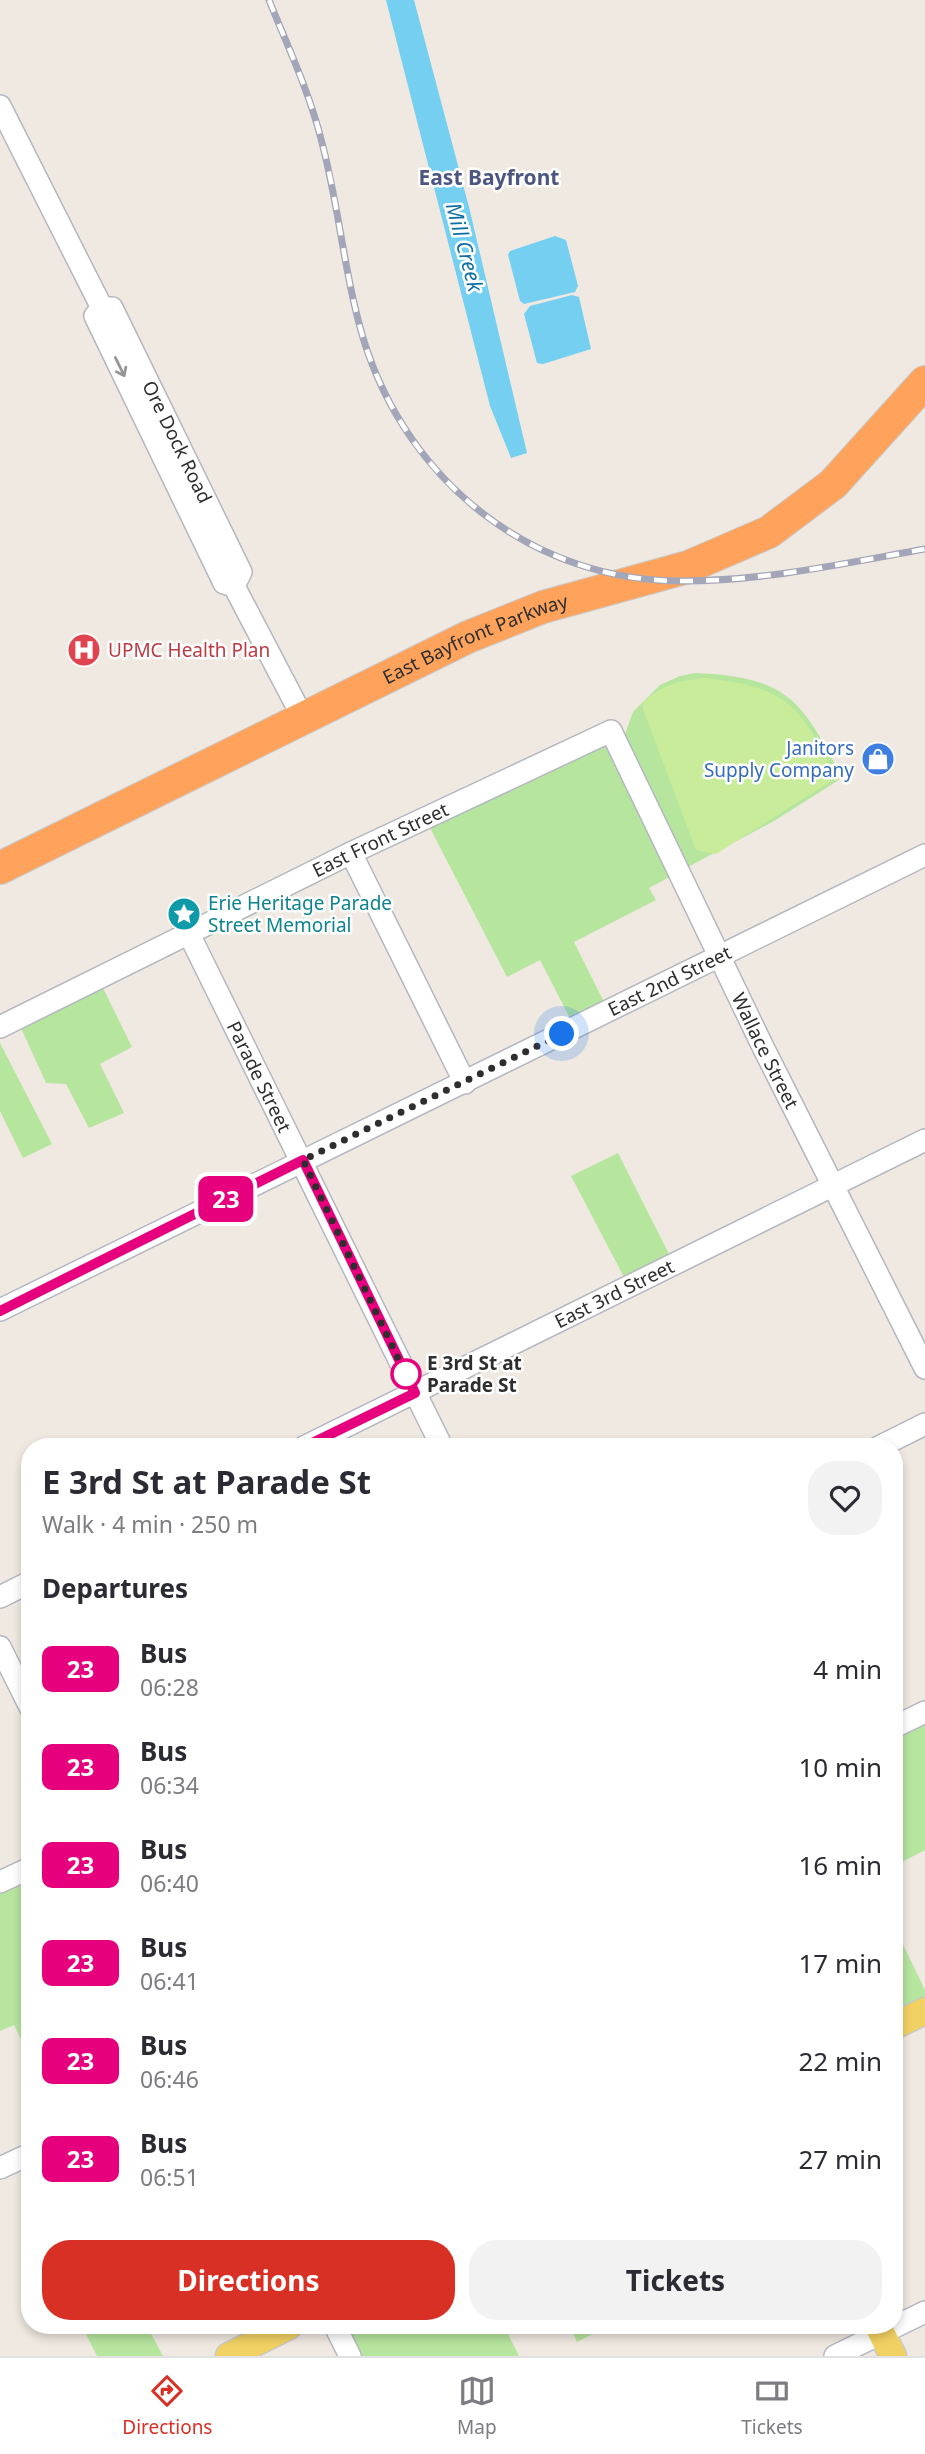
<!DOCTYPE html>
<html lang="en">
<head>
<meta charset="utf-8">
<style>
	body { margin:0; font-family:"Noto Sans",sans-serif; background:#f2f2f3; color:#2b2b33; height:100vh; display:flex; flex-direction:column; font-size:26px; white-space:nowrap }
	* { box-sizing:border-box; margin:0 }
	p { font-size:23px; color:#7c7c81 }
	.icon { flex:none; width:38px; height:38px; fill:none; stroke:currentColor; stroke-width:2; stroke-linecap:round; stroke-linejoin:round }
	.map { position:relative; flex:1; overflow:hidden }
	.side { position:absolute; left:21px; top:1438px; width:882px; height:896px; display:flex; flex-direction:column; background:#fff; border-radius:28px; box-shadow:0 4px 10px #0003 }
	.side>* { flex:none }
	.badge { padding:0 14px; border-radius:10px; font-size:24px; line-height:46px }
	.you { position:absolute; width:35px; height:35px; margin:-18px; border:5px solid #fff; border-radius:50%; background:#1a73e8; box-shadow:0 0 0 10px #1a73e833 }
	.map>.badge { position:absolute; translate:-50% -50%; box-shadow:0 0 0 4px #fff }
	h2 { padding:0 21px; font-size:26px; line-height:63px }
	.round { display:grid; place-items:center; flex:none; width:74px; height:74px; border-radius:28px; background:#f2f2f3 }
	.headline { display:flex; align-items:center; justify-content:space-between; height:119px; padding:0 21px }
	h1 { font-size:33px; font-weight:700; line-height:52px }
	.cta { display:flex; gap:14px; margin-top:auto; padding:14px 21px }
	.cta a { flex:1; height:80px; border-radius:28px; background:#d93025; color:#fff; font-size:28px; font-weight:700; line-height:80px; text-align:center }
	.cta a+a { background:#f2f2f3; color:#2b2b33 }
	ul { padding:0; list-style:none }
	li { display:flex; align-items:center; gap:21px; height:98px; padding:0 21px }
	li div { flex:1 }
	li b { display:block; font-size:26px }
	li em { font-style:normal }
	li .badge { min-width:77px; font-weight:700; text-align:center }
	.tabs { display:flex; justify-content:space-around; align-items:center; height:98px; border-top:2px solid #e1e1e2; background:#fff; font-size:19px; color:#7c7c81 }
	.tabs a { display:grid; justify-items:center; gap:4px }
	.tabs .current { color:#d93025 }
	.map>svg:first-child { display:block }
	.green { fill:#b6e59e }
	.pitch { fill:#c9ec9a }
	.water { fill:#75cff0 }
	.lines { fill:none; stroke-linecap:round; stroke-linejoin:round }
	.minor-casing { stroke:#b4b7c1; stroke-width:24 }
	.major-casing { stroke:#c9c9c9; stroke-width:29 }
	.highway-casing { stroke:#c9c9c9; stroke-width:34 }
	.minor { stroke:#fff; stroke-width:21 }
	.major { stroke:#f2d163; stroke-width:26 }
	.highway { stroke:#ffa35c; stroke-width:32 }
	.rail-casing { stroke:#a3a6b8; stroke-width:7 }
	.rail { stroke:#fff; stroke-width:4.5; stroke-dasharray:13; stroke-linecap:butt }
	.oneway { stroke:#969696 }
	.line-casing { stroke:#fff; stroke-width:16 }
	.line { stroke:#e6007e; stroke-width:10 }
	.walk { stroke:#2e2e2e; stroke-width:7; stroke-dasharray:0 12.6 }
	.stop-dot { fill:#fff; stroke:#e6007e; stroke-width:3.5 }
	.labels { text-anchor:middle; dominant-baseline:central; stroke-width:5; stroke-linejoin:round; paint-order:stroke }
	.street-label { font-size:19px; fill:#2e2e2e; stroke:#fff }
	.health-label { font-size:19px; fill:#be3a42; stroke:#fff; text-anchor:start }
	.shop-label { font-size:19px; fill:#366cbe; stroke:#fff; text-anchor:end }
	.culture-label { font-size:19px; fill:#0d838f; stroke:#fff; text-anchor:start }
	.stop-label { font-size:19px; font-weight:bold; fill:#2e2e2e; stroke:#fff; text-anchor:start }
	.neighbourhood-label { font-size:21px; font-weight:bold; fill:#4d5680; stroke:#fff }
	.water-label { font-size:21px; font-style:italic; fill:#0d6fa3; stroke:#fff }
</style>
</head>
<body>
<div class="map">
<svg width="925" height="2356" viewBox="0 0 925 2356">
	<rect width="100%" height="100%" fill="#efe9e1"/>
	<!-- green -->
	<path class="green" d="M695,673c93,4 107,27 147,105l-68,43 -125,67 7,12 -82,42 30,60 -33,18 -31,-60 -33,17 -78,-151 176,-81 20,-11 8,-22 27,-27 20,-9z
		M103,988l29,59 -32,17 24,49 -35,15 -23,-44 -20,-1 -25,-55z
		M0,1043l52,101 -29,14 -23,-47z
		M618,1153l52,103 -45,23 -54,-103z
		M925,1722v128l-31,16v-129z
		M30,1880v178l-16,-33 -14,6v-137z
		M894,1926l31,64v7l-31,15z
		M82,2326h65l16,30h-66z
		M346,2326h158l15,30h-157z
		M570,2326h38l-31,16z"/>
	<!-- pitch -->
	<path class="pitch" d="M706,678c84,10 94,28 130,100l-120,76 -20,-4 -53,-141v-7c20,-17 36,-22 63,-24z"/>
	<!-- water -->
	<path class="water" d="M386,0h28l55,207 58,246 -16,5 -21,-52z
		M555,236l11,4 12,46 -3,6 -51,12 -4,-3 -12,-46 2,-4z
		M572,295l7,2 12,52 -48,15 -6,-1 -13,-49 6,-8z"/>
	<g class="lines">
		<defs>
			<g id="minor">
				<path d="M0,106l102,202"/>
				<path id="s1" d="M102,308h10l129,264 -7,14"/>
				<path d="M102,308l-7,8 129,267 10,3"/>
				<path d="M234,586l69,132"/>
				<path d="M351,853l114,230"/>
				<path id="s2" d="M189,934l253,513"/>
				<path id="s3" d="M0,1027l351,-174 260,-122 151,314 163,323"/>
				<path id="s4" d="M0,1310l925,-455"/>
				<path id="s5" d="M304,1447l621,-307"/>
				<path d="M879,1447l46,-23"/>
				<path d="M0,1597l30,-15"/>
				<path d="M0,1647l30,60"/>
				<path d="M894,1727l31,-15"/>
				<path d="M0,1882l30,-14"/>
				<path d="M0,2168l30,-14"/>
				<path d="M335,2326l15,30"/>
				<path d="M835,2356l90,-44"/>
			</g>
			<path id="major" d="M894,2026l31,-15
				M878,2326l15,30
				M229,2356l60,-30"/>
			<g id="highway">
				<path id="s6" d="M0,868l468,-231 75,-30 145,-40 81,-35 64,-48 92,-102"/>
			</g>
		</defs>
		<!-- minor casing -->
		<use href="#minor" class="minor-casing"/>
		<!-- major casing -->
		<use href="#major" class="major-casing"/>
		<!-- highway casing -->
		<use href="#highway" class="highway-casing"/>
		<!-- minor -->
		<use href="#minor" class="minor"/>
		<!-- major -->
		<use href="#major" class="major"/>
		<!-- highway -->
		<use href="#highway" class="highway"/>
		<defs>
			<path id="rail" d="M269,0c18,45 40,91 52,139 18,66 23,136 43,202 44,141 169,241 320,240 80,0 162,-18 241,-32"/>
		</defs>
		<!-- rail casing -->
		<use href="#rail" class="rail-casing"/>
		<!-- rail -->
		<use href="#rail" class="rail"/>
	</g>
	<!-- one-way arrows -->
	<defs><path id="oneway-shaft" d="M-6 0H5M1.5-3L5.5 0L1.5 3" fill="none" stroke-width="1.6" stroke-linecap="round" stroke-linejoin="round" transform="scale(1.75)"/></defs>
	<use class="oneway" href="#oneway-shaft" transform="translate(120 367) rotate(64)"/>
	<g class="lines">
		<defs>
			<path id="line" d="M0,1311l303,-151 112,233 -111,54"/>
		</defs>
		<!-- line casing -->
		<use href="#line" class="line-casing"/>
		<!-- line -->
		<use href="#line" class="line"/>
		<!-- walk -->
		<path class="walk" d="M406,1374l1,3 -104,-217 259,-126"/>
	</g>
	<!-- icons -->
	<defs>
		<symbol id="hospital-disc" viewBox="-11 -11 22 22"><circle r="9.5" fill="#e0444e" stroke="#fff"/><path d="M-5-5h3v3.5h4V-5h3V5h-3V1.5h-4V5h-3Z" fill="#fff"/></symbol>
		<symbol id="shop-disc" viewBox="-11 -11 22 22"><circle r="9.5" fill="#3f7fe0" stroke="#fff"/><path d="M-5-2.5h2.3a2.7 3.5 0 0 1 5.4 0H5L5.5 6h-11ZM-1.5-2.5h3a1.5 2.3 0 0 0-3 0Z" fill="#fff"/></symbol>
		<symbol id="sight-disc" viewBox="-11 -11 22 22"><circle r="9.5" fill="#0f9aa8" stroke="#fff"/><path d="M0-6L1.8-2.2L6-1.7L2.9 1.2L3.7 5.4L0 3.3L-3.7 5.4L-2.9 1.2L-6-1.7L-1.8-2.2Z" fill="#fff"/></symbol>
	</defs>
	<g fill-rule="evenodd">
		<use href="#hospital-disc" x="65" y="631" width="38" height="38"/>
		<use href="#shop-disc" x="859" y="740" width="38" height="38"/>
		<use href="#sight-disc" x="165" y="895" width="38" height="38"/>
	</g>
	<!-- markers -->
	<circle class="stop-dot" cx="406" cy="1374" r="14"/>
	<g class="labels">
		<!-- street labels -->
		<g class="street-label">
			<text stroke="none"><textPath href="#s1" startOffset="159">Ore Dock Road</textPath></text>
			<text stroke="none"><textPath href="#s6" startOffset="528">East Bayfront Parkway</textPath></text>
			<text stroke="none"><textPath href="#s3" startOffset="424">East Front Street</textPath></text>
			<text stroke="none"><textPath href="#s4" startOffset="746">East 2nd Street</textPath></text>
			<text stroke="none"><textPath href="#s3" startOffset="1034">Wallace Street</textPath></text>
			<text stroke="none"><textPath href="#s2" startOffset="159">Parade Street</textPath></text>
			<text stroke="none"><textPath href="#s5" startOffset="346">East 3rd Street</textPath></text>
		</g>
		<!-- health labels -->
		<g class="health-label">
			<text x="108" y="650">UPMC Health Plan</text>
		</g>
		<!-- shop labels -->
		<g class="shop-label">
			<text x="854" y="748">Janitors<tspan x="854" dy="22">Supply Company</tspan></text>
		</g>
		<!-- culture labels -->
		<g class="culture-label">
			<text x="208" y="903">Erie Heritage Parade<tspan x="208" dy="22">Street Memorial</tspan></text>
		</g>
		<!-- stop labels -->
		<g class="stop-label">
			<text x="427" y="1363">E 3rd St at<tspan x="427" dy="22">Parade St</tspan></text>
		</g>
		<!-- neighbourhood labels -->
		<g class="neighbourhood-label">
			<text x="489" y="177">East Bayfront</text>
		</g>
		<!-- water labels -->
		<g class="water-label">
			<text transform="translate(465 247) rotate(75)">Mill Creek</text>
		</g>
	</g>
</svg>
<div class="you" style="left:562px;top:1034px"></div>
<b class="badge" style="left:226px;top:1199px;background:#e6007e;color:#fff">23</b>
<section class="side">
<div class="headline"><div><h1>E 3rd St at Parade St</h1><p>Walk · 4 min · 250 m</p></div><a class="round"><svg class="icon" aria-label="heart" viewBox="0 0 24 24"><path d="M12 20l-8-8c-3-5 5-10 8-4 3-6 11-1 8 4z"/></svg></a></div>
<h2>Departures</h2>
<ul>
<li><span class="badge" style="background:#e6007e;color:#fff">23</span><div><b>Bus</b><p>06:28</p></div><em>4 min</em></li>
<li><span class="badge" style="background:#e6007e;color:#fff">23</span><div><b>Bus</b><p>06:34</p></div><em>10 min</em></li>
<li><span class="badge" style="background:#e6007e;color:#fff">23</span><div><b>Bus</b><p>06:40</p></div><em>16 min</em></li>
<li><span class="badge" style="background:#e6007e;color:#fff">23</span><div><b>Bus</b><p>06:41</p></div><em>17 min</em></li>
<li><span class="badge" style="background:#e6007e;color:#fff">23</span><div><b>Bus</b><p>06:46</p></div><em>22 min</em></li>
<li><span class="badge" style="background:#e6007e;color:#fff">23</span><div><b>Bus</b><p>06:51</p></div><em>27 min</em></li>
</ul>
<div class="cta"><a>Directions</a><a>Tickets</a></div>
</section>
</div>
<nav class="tabs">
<a class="current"><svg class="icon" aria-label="directions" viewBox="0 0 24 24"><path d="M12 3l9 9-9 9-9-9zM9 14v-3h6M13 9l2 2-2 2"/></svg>Directions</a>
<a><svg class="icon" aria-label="map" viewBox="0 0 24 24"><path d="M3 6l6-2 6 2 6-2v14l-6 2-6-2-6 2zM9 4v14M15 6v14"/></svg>Map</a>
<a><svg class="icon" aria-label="tickets" viewBox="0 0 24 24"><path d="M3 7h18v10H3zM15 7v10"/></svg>Tickets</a>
</nav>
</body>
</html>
